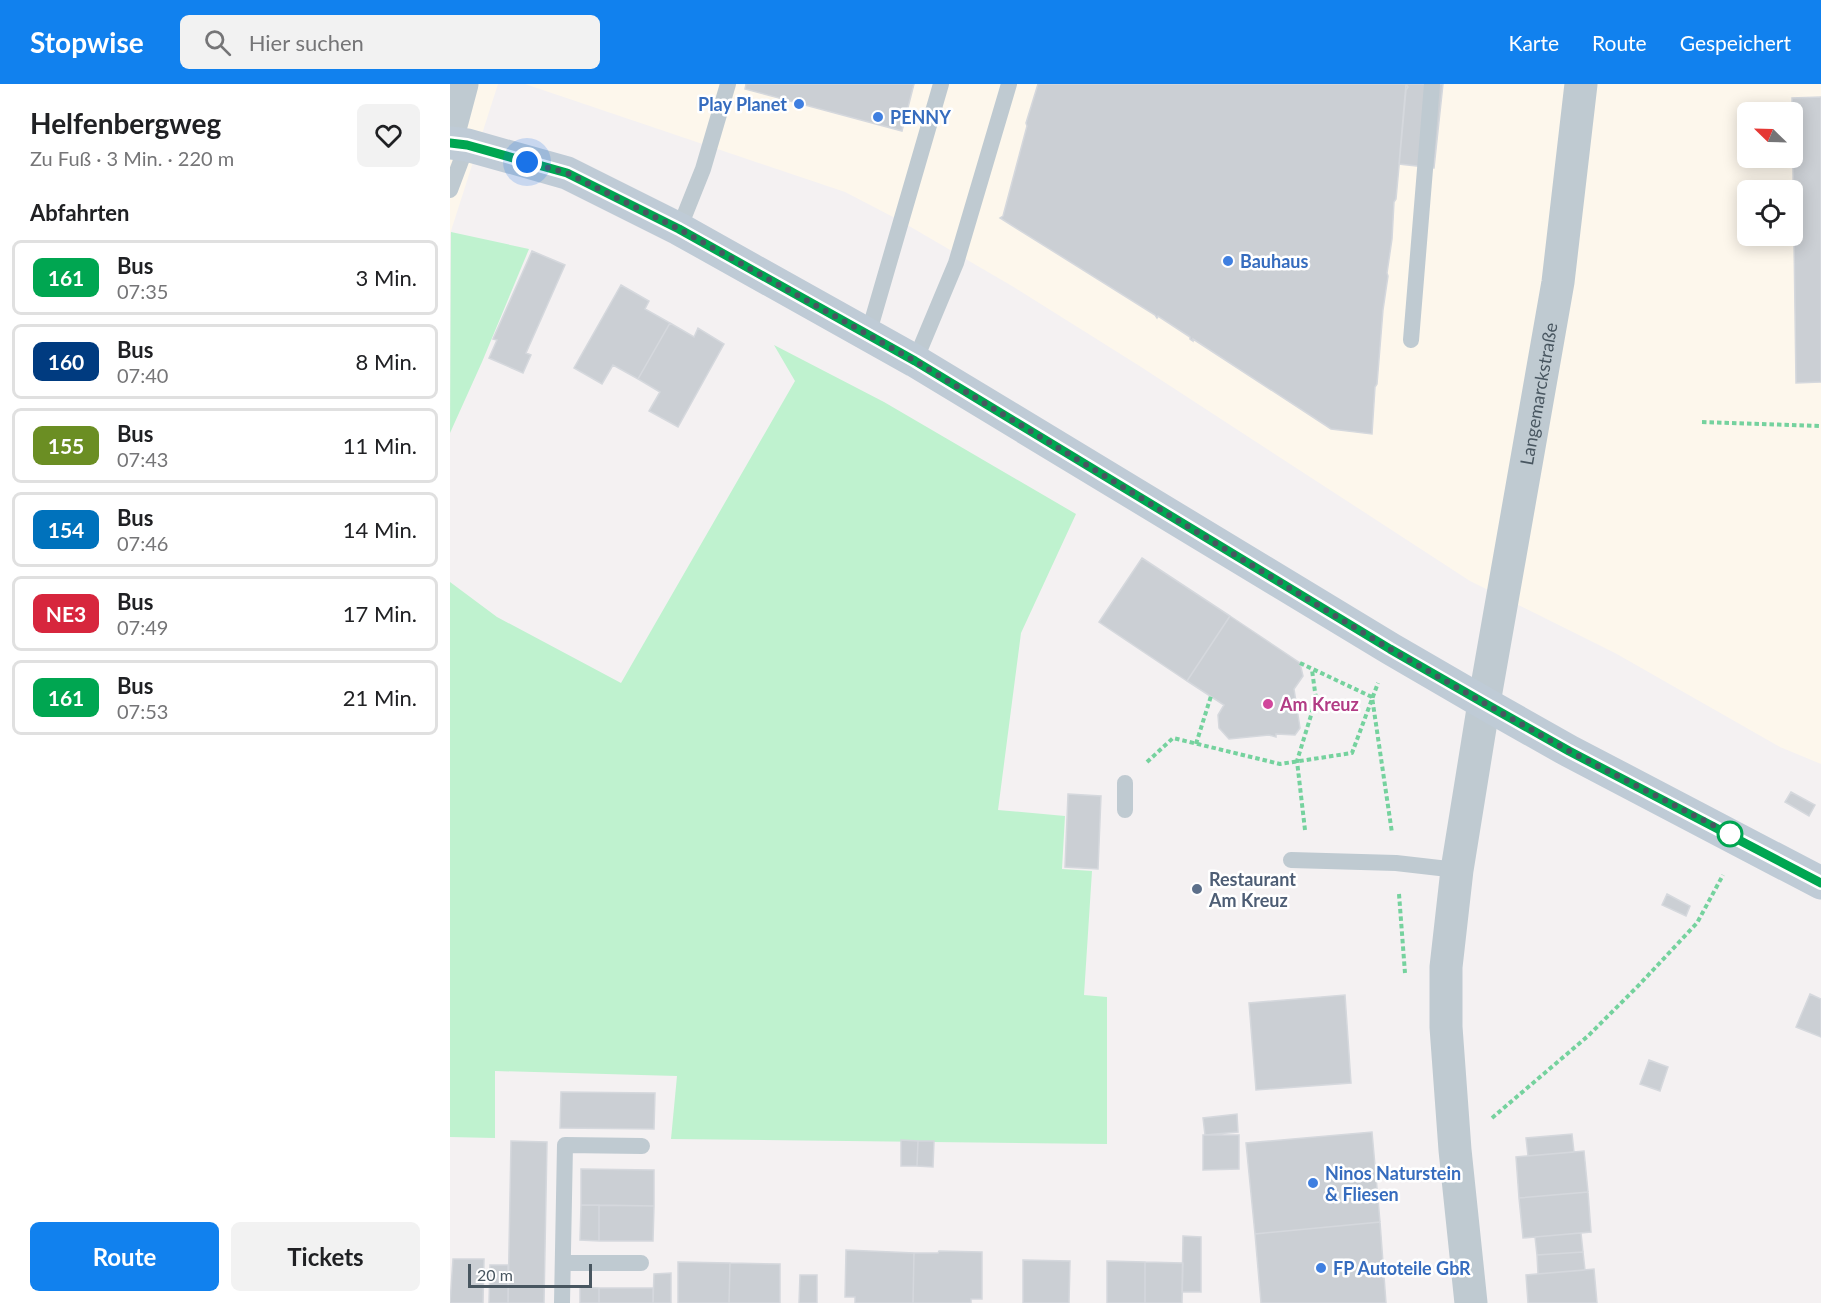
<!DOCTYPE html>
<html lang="de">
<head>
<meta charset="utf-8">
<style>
	body { margin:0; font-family:Lato,sans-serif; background:#f2f2f2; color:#202124; height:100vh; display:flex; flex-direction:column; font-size:22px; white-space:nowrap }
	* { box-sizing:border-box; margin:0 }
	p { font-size:20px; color:#757577 }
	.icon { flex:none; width:33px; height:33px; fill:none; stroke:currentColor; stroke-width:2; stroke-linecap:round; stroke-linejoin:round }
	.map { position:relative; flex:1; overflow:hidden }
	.panel { display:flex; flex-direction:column; background:#fff; width:450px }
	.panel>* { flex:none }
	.badge { padding:0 12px; border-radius:9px; font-size:21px; line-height:39px }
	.needle { width:39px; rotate:293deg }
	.fabs { position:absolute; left:1287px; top:18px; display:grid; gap:12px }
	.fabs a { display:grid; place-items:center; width:66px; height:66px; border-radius:9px; background:#fff; box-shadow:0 3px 15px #0003; font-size:30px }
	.scale { position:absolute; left:18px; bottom:15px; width:124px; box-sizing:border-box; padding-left:6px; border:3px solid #485660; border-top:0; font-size:16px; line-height:21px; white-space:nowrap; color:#485660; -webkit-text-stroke:4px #fff; paint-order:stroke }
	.you { position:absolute; width:30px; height:30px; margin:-15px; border:4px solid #fff; border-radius:50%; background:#1a73e8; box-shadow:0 0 0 9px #1a73e833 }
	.map>.badge { position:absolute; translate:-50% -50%; box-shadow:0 0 0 3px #fff }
	h2 { padding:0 30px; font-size:22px; line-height:54px }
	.round { display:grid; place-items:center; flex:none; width:63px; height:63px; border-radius:9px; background:#f2f2f2 }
	.headline { display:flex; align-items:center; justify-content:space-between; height:102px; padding:0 30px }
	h1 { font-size:28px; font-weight:700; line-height:45px }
	.cta { display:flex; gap:12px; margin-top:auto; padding:12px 30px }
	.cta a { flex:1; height:69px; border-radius:9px; background:#1181ee; color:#fff; font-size:24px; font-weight:700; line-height:69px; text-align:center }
	.cta a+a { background:#f2f2f2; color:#202124 }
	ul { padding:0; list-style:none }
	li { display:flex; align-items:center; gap:18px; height:75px; margin:0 12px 9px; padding:0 18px; border:3px solid #e0e0e0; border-radius:9px }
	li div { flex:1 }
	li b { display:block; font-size:22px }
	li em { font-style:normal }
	li .badge { min-width:66px; font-weight:700; text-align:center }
	header { display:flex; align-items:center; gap:36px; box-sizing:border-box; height:84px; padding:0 30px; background:#1181ee; color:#fff }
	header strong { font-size:28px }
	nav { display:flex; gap:33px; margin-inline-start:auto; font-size:21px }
	.search { width:420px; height:54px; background:#f2f2f2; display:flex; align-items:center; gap:15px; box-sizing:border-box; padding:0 21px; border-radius:9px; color:#757577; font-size:22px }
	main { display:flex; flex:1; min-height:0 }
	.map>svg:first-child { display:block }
	.commercial { fill:#fdf7ec; fill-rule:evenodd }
	.green { fill:#bff2cf }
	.building { fill:#cbcfd4; stroke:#d5d8dd; stroke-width:1.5 }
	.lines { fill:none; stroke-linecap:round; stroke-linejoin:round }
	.path { stroke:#75d29e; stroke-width:4; stroke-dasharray:4.5 3; stroke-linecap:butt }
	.service { stroke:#bfcad1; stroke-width:16 }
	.minor { stroke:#bfcad1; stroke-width:33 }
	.tertiary { stroke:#bfcad1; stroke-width:33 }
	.secondary { stroke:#bfcbd6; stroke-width:33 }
	.line-casing { stroke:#fff; stroke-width:14 }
	.line { stroke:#00a651; stroke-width:9 }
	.walk { stroke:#485660; stroke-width:6; stroke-dasharray:0 10.8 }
	.shop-dot { fill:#3f7fe0; stroke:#fff; stroke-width:2 }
	.hotel-dot { fill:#d1479c; stroke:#fff; stroke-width:2 }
	.stop-dot { fill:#fff; stroke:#00a651; stroke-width:3 }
	.service-dot { fill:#5c6f8a; stroke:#fff; stroke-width:2 }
	.labels { text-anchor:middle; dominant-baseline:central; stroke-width:5; stroke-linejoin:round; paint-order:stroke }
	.shop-label { font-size:18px; font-weight:bold; fill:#366cbe; stroke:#fff; text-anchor:start }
	.street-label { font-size:18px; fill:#485660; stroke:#fff }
	.hotel-label { font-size:18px; font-weight:bold; fill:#b23c85; stroke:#fff; text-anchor:start }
	.service-label { font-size:18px; font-weight:bold; fill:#4e5e75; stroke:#fff; text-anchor:start }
</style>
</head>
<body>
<header>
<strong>Stopwise</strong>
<div class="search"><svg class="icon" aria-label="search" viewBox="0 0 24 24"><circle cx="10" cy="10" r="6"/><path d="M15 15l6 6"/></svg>Hier suchen</div>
<nav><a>Karte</a><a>Route</a><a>Gespeichert</a></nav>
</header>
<main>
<section class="panel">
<div class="headline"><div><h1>Helfenbergweg</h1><p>Zu Fuß · 3 Min. · 220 m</p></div><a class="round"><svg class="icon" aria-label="heart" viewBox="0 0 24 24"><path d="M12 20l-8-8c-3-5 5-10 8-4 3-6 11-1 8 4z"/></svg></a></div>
<h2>Abfahrten</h2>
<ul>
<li><span class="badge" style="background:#00a651;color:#fff">161</span><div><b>Bus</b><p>07:35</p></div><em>3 Min.</em></li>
<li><span class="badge" style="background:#003b80;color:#fff">160</span><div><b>Bus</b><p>07:40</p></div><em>8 Min.</em></li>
<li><span class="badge" style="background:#6b8e23;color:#fff">155</span><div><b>Bus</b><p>07:43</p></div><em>11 Min.</em></li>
<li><span class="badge" style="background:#0072bc;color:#fff">154</span><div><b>Bus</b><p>07:46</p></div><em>14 Min.</em></li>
<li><span class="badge" style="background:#d7263d;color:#fff">NE3</span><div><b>Bus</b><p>07:49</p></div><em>17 Min.</em></li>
<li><span class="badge" style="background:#00a651;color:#fff">161</span><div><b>Bus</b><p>07:53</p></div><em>21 Min.</em></li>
</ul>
<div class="cta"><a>Route</a><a>Tickets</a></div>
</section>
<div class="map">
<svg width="1371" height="1219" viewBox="0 0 1371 1219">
	<rect width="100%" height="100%" fill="#f4f1f2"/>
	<!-- commercial -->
	<path class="commercial" d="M0,0h48l-48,150z
		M75,0h1296v680l-41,-17 -165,-94 -145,-72 -332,-216 -126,-79 -115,-67 -52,-27zM1298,28h44v46h-44zM1298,106h44v46h-44z"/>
	<!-- green -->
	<path class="green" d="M1,148l78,17 -47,113 -32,71z
		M324,261l110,57 192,112 -55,119 -23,177 67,6 -3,53 30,2 -8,124 23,2v147l-436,-5 6,-63 -182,-5v67l-45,-1v-555l47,35 124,66 174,-302z"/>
	<!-- building -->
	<path class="building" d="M296,0h168l-12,47 -157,-42z
		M588,0h368l2,3 -2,3 -10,109 -2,3 -2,37 -5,34 1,3 -5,34 -6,74 -2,3 -3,47 -41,-5 -138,-90v2l-3,-2v-2l-32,-21 -1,2 -2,-3 -155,-97 3,-2 24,-90 -1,-3z
		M956,0h37l-9,84 -35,-4z
		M1371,13v285l-25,1 -4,-285z
		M82,167l33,14 -39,88 5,2 -8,18 -34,-15 8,-18 -4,-1z
		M171,201l28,16 -4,8 25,14 -32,56 -25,-14 -11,19 -28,-16z
		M220,239l24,14 4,-9 26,16 -46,83 -29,-16 11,-19 -22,-13z
		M692,474l88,58 -43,65 -88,-59z
		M780,532l70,47 3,13 -9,13 6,39 -5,7 -19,-1v3l-7,-2 -40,4 -10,-11 -1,-13 6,-10 -37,-24z
		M1341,708l24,13 -6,11 -24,-14z
		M618,710l33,2 -3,73 -33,-2z
		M1217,810l23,12 -4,10 -24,-11z
		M1360,910l11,5v38l-25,-10z
		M895,911l6,88 -95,7 -7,-87z
		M1199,976l19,7 -8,24 -20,-7z
		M111,1008l94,1 -1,36 -94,-1z
		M787,1030l1,18 -33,3 -2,-17z
		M922,1048l8,90 -125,12 -9,-91z
		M1122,1050l2,18 -46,4 -2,-18z
		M753,1051h36v34l-36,1z
		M451,1056l17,1 -1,25h-16z
		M61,1057l36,1 -3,161h-36z
		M468,1057h16l-1,26 -16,-1z
		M1134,1067l4,41 -69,6 -3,-41z
		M131,1085l73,1v36l-73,-1z
		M1138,1108l3,40 -68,6 -4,-40z
		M131,1121h18v36l-19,-1z
		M149,1121l55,1 -1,35h-54z
		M930,1138l6,81h-125l-6,-69z
		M1131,1149l2,19 -46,3 -2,-18z
		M733,1152l18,1v55h-19z
		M396,1166l68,3 -1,50h-58v-6h-10z
		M489,1167l43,1v47h-11v4h-58l1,-50h24z
		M1133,1168l2,18 -47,4 -1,-19z
		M3,1175h31l-1,44h-33z
		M573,1176l47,1 -1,42h-46z
		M657,1177l38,1v41h-38z
		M228,1178l52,1 -1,40h-51z
		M695,1178l38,1 -1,40h-37z
		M280,1179l50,1v39h-51z
		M40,1181h18v38h-19z
		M1144,1185l3,34h-69l-2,-28z
		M221,1189v30h-18l1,-29z
		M350,1191h17v28h-18z
		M130,1203l19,1v15h-19z
		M149,1204h54v15h-54z"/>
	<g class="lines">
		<!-- path -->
		<path class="path" d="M1252,338l119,4
			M850,579l72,34 20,136
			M746,660l15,-48
			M697,678l26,-24 107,26 72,-11 26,-70
			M855,746l-8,-69 19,-62 -4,-29
			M949,810l6,79
			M1042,1034l96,-82 51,-51 58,-62 26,-48"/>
		<!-- service -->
		<path class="service" d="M0,106l17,-45
			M229,145l24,-60 25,-85
			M418,251l73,-251
			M961,256l21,-256
			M465,277l41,-98 53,-179
			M675,726v-27
			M841,776l105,3 61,7
			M113,1179h78
			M112,1219l3,-158 77,1"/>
		<!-- minor -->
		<path class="minor" d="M0,45l12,-45
			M1021,1219l-16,-153 -9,-123v-60l11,-97 27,-167"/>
		<!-- tertiary -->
		<path class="tertiary" id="s1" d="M1034,619l74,-421 23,-198"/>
		<!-- secondary -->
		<path class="secondary" d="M0,59l17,2 100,28 112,56 236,132 476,288 93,54 85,48 252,132"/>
	</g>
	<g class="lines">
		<defs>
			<path id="line" d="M0,59l17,2 100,28 112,56 236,132 475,288 94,54 85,48 252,132"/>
		</defs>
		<!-- line casing -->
		<use href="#line" class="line-casing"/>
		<!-- line -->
		<use href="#line" class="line"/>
		<!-- walk -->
		<path class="walk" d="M77,78l40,11 112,56 236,132 475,288 94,54 85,48 161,83"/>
	</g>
	<!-- markers -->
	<g class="shop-dot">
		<circle cx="349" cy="20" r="6"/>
		<circle cx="428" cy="33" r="6"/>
		<circle cx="778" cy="177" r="6"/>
		<circle cx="863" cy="1099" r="6"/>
		<circle cx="871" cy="1184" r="6"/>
	</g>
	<circle class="hotel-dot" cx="818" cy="620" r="6"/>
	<circle class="stop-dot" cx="1280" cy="750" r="12"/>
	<circle class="service-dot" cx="747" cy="805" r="6"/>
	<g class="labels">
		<!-- shop labels -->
		<g class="shop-label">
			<text x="337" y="20" text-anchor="end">Play Planet</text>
			<text x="440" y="33">PENNY</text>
			<text x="790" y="177">Bauhaus</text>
			<text x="875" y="1089">Ninos Naturstein<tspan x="875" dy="21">&amp; Fliesen</tspan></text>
			<text x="883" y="1184">FP Autoteile GbR</text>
		</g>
		<!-- street labels -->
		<g class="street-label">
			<text stroke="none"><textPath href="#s1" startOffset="314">Langemarckstraße</textPath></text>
		</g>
		<!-- hotel labels -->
		<g class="hotel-label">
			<text x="830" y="620">Am Kreuz</text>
		</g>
		<!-- service labels -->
		<g class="service-label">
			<text x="759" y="795">Restaurant<tspan x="759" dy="21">Am Kreuz</tspan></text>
		</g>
	</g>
</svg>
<div class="fabs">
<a><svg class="needle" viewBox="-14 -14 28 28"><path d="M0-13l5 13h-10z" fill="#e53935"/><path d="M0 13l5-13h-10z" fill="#757577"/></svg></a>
<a><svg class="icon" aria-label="locate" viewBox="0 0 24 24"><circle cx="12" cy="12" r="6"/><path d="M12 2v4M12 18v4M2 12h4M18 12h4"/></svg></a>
</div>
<div class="scale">20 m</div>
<div class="you" style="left:77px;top:78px"></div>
</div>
</main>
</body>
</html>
